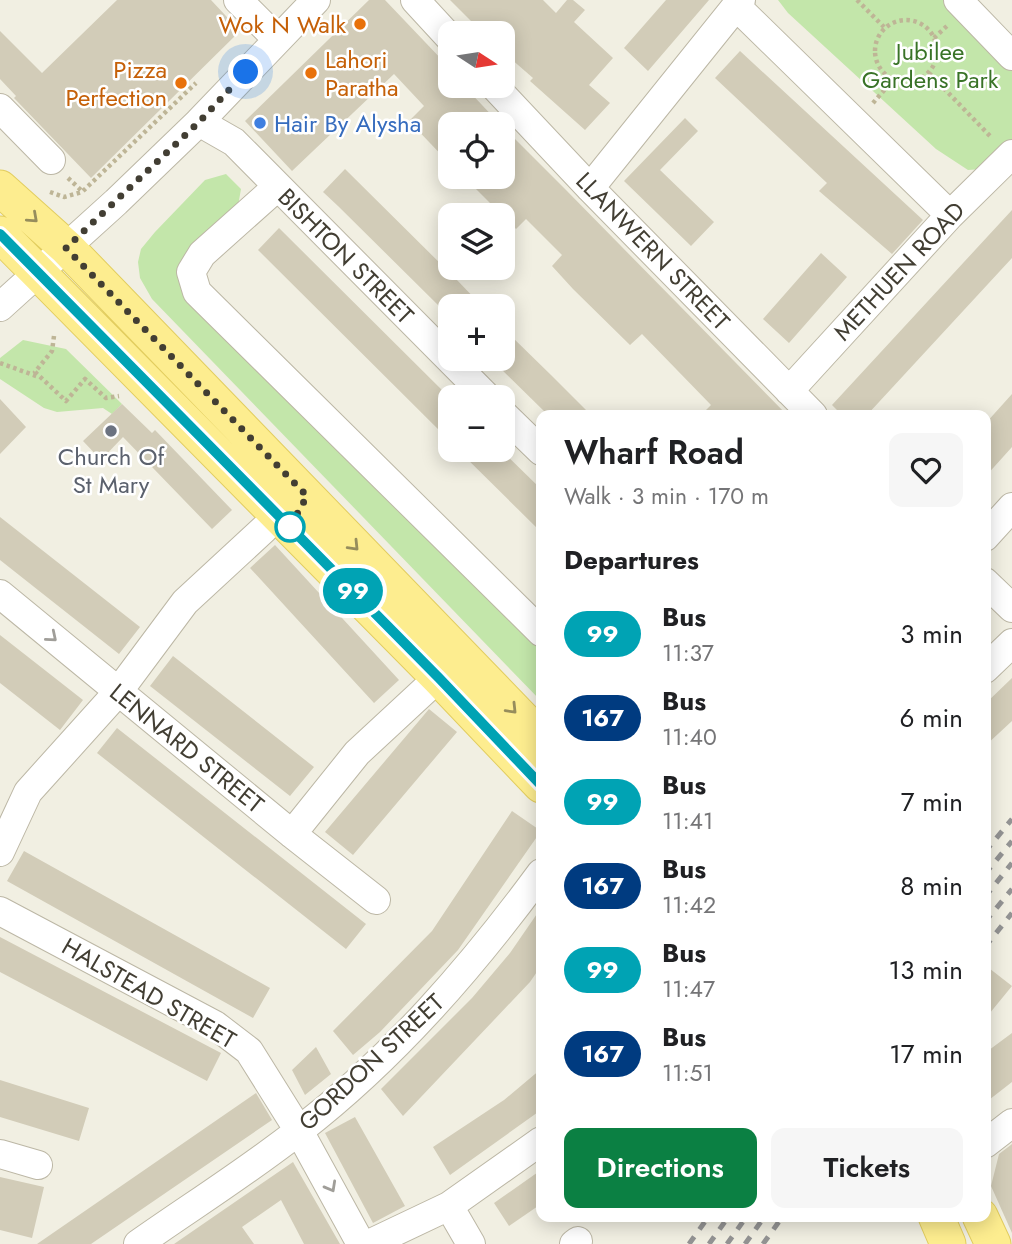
<!DOCTYPE html>
<html lang="en">
<head>
<meta charset="utf-8">
<style>
	body { margin:0; font-family:Jost,sans-serif; background:#f6f6f6; color:#202124; height:100vh; display:flex; flex-direction:column; font-size:26px; white-space:nowrap }
	* { box-sizing:border-box; margin:0 }
	p { font-size:23px; color:#757577 }
	.icon { flex:none; width:38px; height:38px; fill:none; stroke:currentColor; stroke-width:2; stroke-linecap:round; stroke-linejoin:round }
	.map { position:relative; flex:1; overflow:hidden }
	.sheet { position:absolute; left:536px; top:410px; width:455px; height:812px; display:flex; flex-direction:column; background:#fff; border-radius:14px; box-shadow:0 4px 18px #0003 }
	.sheet>* { flex:none }
	.badge { padding:0 14px; border-radius:23px; font-size:24px; line-height:46px }
	.needle { width:46px; rotate:102deg }
	.buttons { position:absolute; left:438px; top:21px; display:grid; gap:14px }
	.buttons a { display:grid; place-items:center; width:77px; height:77px; border-radius:14px; background:#fff; box-shadow:0 4px 18px #0003; font-size:35px }
	.you { position:absolute; width:35px; height:35px; margin:-18px; border:5px solid #fff; border-radius:50%; background:#1a73e8; box-shadow:0 0 0 10px #1a73e833 }
	.map>.badge { position:absolute; translate:-50% -50%; box-shadow:0 0 0 4px #fff }
	h2 { padding:0 28px; font-size:26px; line-height:63px }
	.round { display:grid; place-items:center; flex:none; width:74px; height:74px; border-radius:14px; background:#f6f6f6 }
	.overview { display:flex; align-items:center; justify-content:space-between; height:119px; padding:0 28px }
	h1 { font-size:33px; font-weight:600; line-height:52px }
	.action { display:flex; gap:14px; margin-top:auto; padding:14px 28px }
	.action a { flex:1; height:80px; border-radius:14px; background:#0b8043; color:#fff; font-size:28px; font-weight:600; line-height:80px; text-align:center }
	.action a+a { background:#f6f6f6; color:#202124 }
	ul { padding:0; list-style:none }
	li { display:flex; align-items:center; gap:21px; height:84px; padding:0 28px }
	li div { flex:1 }
	li b { display:block; font-size:26px }
	li em { font-style:normal }
	li .badge { min-width:77px; font-weight:700; text-align:center }
	.map>svg:first-child { display:block }
	.green { fill:#c3e6aa }
	.building { fill:#d2ccb8 }
	.lines { fill:none; stroke-linecap:round; stroke-linejoin:round }
	.minor-casing { stroke:#bcb7a5; stroke-width:30 }
	.major-casing { stroke:#e2cd5f; stroke-width:37 }
	.path { stroke:#beb596; stroke-width:4.5; stroke-dasharray:3.5 3.5; stroke-linecap:butt }
	.minor { stroke:#fff; stroke-width:28 }
	.major { stroke:#fded8f; stroke-width:35 }
	.rail { stroke:#939393; stroke-width:5; stroke-dasharray:9 9; stroke-linecap:butt }
	.oneway { stroke:#968d5c }
	.oneway2 { stroke:#a09e99 }
	.line-casing { stroke:#fff; stroke-width:16 }
	.line { stroke:#00a3b4; stroke-width:10 }
	.walk { stroke:#423e33; stroke-width:7; stroke-dasharray:0 12.6 }
	.food-dot { fill:#e8710a; stroke:#fff; stroke-width:2.5 }
	.shop-dot { fill:#3f7fe0; stroke:#fff; stroke-width:2.5 }
	.worship-dot { fill:#6b7280; stroke:#fff; stroke-width:2.5 }
	.stop-dot { fill:#fff; stroke:#00a3b4; stroke-width:3.5 }
	.labels { text-anchor:middle; dominant-baseline:central; stroke-width:5; stroke-linejoin:round; paint-order:stroke }
	.food-label { font-size:24px; fill:#c56008; stroke:#fff; text-anchor:end }
	.park-label { font-size:24px; fill:#397327; stroke:#fff }
	.shop-label { font-size:24px; fill:#366cbe; stroke:#fff; text-anchor:start }
	.street-label { font-size:24px; fill:#423e33; stroke:#fff }
	.worship-label { font-size:24px; fill:#5b616d; stroke:#fff }
</style>
</head>
<body>
<div class="map">
<svg width="1012" height="1244" viewBox="0 0 1012 1244">
	<rect width="100%" height="100%" fill="#f1efe2"/>
	<!-- green -->
	<path class="green" d="M778,0h167l67,67v76l-31,26 -13,1 -32,-21 -148,-136z
		M226,174l15,15 -3,17 -56,59 359,377v59l-389,-402 -12,-21 -2,-16 3,-13 14,-17 50,-52z
		M23,340l43,9 56,55 -10,10 -9,-6 -46,4 -13,-4 -44,-29v-21z"/>
	<!-- building -->
	<path class="building" d="M117,0h94l29,31 -149,147 -77,-80 2,-2 -16,-17v-48l42,42z
		M369,0h16l60,63 5,7v16h14l36,38h-50v40l-41,-43 15,-15 -30,-32 -102,97 -47,-50z
		M450,0h93l13,13 11,-13h6l12,10 -11,12 39,36 -24,27 21,18 -25,27 -55,-49 3,-3 -31,-27v-18h-19z
		M666,0h43l-61,71 -24,-23z
		M740,51l183,169 -31,34 -73,-63 8,-8 -112,-105z
		M685,118l13,13 -38,39 54,52 -23,24 -67,-65z
		M502,126l65,65 220,224h-86l10,-10 -69,-71 -12,11 -57,-56 -21,-23 10,-11 -36,-36 -10,10 -52,-52h38z
		M345,169l111,110 26,27h-43l-101,-100 -15,-14z
		M1012,210v48l-145,157h-25l-10,-10z
		M279,228l171,170v43l-192,-191z
		M821,253l26,24 -58,66 -26,-24z
		M502,327l49,48 40,40h-43l-46,-45z
		M1012,394v53l-27,30v-53z
		M0,399l26,28 -26,27z
		M122,404l30,29 3,-3 77,80 -20,19 -89,-92 -22,23 -18,-19z
		M458,450h43l40,39v43z
		M0,517l140,110 -21,27 -119,-94z
		M275,545l124,135 -25,23 -124,-135z
		M0,635l83,65 -23,30 -60,-47z
		M173,656l141,111 -24,29 -140,-110z
		M1012,678v43l-27,25v-42z
		M429,709l28,23 -104,123 -28,-23z
		M117,728l249,196 -20,25 -249,-196z
		M512,811l29,20 -83,119 -78,82 -27,23 -20,-24 99,-100z
		M24,851l246,137 -17,30 -246,-137z
		M541,908v58l-11,16 -127,134 -22,-27 91,-91 38,-45z
		M0,937l221,116 -14,28 -207,-109z
		M985,965l27,21 -27,33z
		M1012,1033v49l-27,21v-50z
		M316,1047l15,27 -26,21 -13,-25z
		M541,1069v41l-91,65 -17,-28 71,-47z
		M0,1080l89,28 -10,33 -79,-24z
		M256,1093l16,27 -181,124h-54z
		M355,1117l50,89 -32,17 -48,-90z
		M1012,1144v89l-21,-47 8,-32z
		M293,1162l47,82h-36l-23,-44 -39,27 12,17h-80z
		M541,1170v34l-32,22 -15,-23z
		M0,1177l44,10 -12,51 -32,-8z"/>
	<g class="lines">
		<defs>
			<path id="minor" d="M238,0l39,39
				M415,0l35,38
				M958,0l54,56
				M736,6l214,209
				M494,86l96,102 223,227
				M0,108l51,52
				M199,122l35,20 253,255
				M277,187l-75,67 -11,18 6,20 344,340
				M590,188l151,-188
				M0,307l116,-105 83,-80 117,-122
				M789,391l161,-176 62,-61
				M502,413l39,38
				M985,537l27,-30
				M985,582l27,26
				M0,594l292,240 84,66
				M985,669l27,-26
				M292,834l65,-81 68,-63
				M0,852l28,-60 90,-100 67,-90 79,-73
				M0,911l215,114 34,26 50,80 62,113
				M985,1144l27,-21
				M0,1154l38,11
				M449,1206l22,38
				M138,1244c54,-38 110,-73 162,-114 93,-72 171,-162 241,-257
				M369,1244l80,-38 92,-65
				M574,1244l4,-3"/>
			<path id="major" d="M0,188l67,60 474,490
				M0,234l439,444 102,107
				M936,1216l12,28
				M980,1216l13,28"/>
		</defs>
		<!-- minor casing -->
		<use href="#minor" class="minor-casing"/>
		<!-- major casing -->
		<use href="#major" class="major-casing"/>
		<!-- path -->
		<path class="path" d="M857,0l27,27
			M875 51a31 31 0 1 1 62 0a31 31 0 1 1-62 0Z
			M934,38l14,-13
			M929,73l62,64
			M873,103l20,-23
			M68,178l14,13
			M50,192l14,5 18,-5 114,-109
			M54,336l-2,15 -17,21 31,29 19,-22 21,19 13,-2
			M0,363l39,14"/>
		<!-- minor -->
		<use href="#minor" class="minor"/>
		<!-- major -->
		<use href="#major" class="major"/>
		<!-- rail -->
		<path class="rail" d="M985,852l27,-33
			M985,874l27,-33
			M985,897l27,-34
			M985,922l27,-33
			M985,947l27,-34
			M689,1244l20,-28
			M709,1244l20,-28
			M727,1244l20,-28
			M745,1244l20,-28
			M763,1244l20,-28"/>
	</g>
	<!-- one-way arrows -->
	<defs><path id="oneway-chevron" d="M-2-3.5L2.5 0L-2 3.5" fill="none" stroke-width="1.6" stroke-linecap="round" stroke-linejoin="round" transform="scale(1.75)"/></defs>
	<g class="oneway">
		<use href="#oneway-chevron" transform="translate(33 218) rotate(42)"/>
		<use href="#oneway-chevron" transform="translate(354 546) rotate(46)"/>
		<use href="#oneway-chevron" transform="translate(512 709) rotate(46)"/>
	</g>
	<g class="oneway2">
		<use href="#oneway-chevron" transform="translate(52 637) rotate(40)"/>
		<use href="#oneway-chevron" transform="translate(331 1187) rotate(61)"/>
	</g>
	<g class="lines">
		<defs>
			<path id="line" d="M0,234l439,444 102,107"/>
		</defs>
		<!-- line casing -->
		<use href="#line" class="line-casing"/>
		<!-- line -->
		<use href="#line" class="line"/>
		<!-- walk -->
		<path class="walk" d="M246,72l-47,50 -133,126 241,248 -17,31"/>
	</g>
	<!-- markers -->
	<g class="food-dot">
		<circle cx="360" cy="24" r="7"/>
		<circle cx="311" cy="73" r="7"/>
		<circle cx="181" cy="83" r="7"/>
	</g>
	<circle class="shop-dot" cx="260" cy="123" r="7"/>
	<circle class="worship-dot" cx="111" cy="431" r="7"/>
	<circle class="stop-dot" cx="290" cy="527" r="14"/>
	<g class="labels">
		<!-- food labels -->
		<g class="food-label">
			<text x="346" y="24">Wok N Walk</text>
			<text x="325" y="59" text-anchor="start">Lahori<tspan x="325" dy="28">Paratha</tspan></text>
			<text x="167" y="69">Pizza<tspan x="167" dy="28">Perfection</tspan></text>
		</g>
		<!-- park labels -->
		<g class="park-label">
			<text x="930" y="51">Jubilee<tspan x="930" dy="28">Gardens Park</tspan></text>
		</g>
		<!-- shop labels -->
		<g class="shop-label">
			<text x="274" y="123">Hair By Alysha</text>
		</g>
		<!-- street labels -->
		<g class="street-label">
			<text transform="translate(653 251) rotate(46)">LLANWERN STREET</text>
			<text transform="translate(346 256) rotate(45)">BISHTON STREET</text>
			<text transform="translate(899 271) rotate(-47)">METHUEN ROAD</text>
			<text transform="translate(187 748) rotate(39)">LENNARD STREET</text>
			<text transform="translate(149 993) rotate(30)">HALSTEAD STREET</text>
			<text transform="translate(371 1062) rotate(-43)">GORDON STREET</text>
		</g>
		<!-- worship labels -->
		<g class="worship-label">
			<text x="111" y="456">Church Of<tspan x="111" dy="28">St Mary</tspan></text>
		</g>
	</g>
</svg>
<div class="buttons">
<a><svg class="needle" viewBox="-14 -14 28 28"><path d="M0-13l5 13h-10z" fill="#e53935"/><path d="M0 13l5-13h-10z" fill="#757577"/></svg></a>
<a><svg class="icon" aria-label="locate" viewBox="0 0 24 24"><circle cx="12" cy="12" r="6"/><path d="M12 2v4M12 18v4M2 12h4M18 12h4"/></svg></a>
<a><svg class="icon" aria-label="layers" viewBox="0 0 24 24"><path d="M12 4l9 5-9 5-9-5zM3 14l9 5 9-5"/></svg></a>
<a>+</a>
<a>−</a>
</div>
<div class="you" style="left:246px;top:72px"></div>
<b class="badge" style="left:353px;top:591px;background:#00a3b4;color:#fff">99</b>
<section class="sheet">
<div class="overview"><div><h1>Wharf Road</h1><p>Walk · 3 min · 170 m</p></div><a class="round"><svg class="icon" aria-label="heart" viewBox="0 0 24 24"><path d="M12 20l-8-8c-3-5 5-10 8-4 3-6 11-1 8 4z"/></svg></a></div>
<h2>Departures</h2>
<ul>
<li><span class="badge" style="background:#00a3b4;color:#fff">99</span><div><b>Bus</b><p>11:37</p></div><em>3 min</em></li>
<li><span class="badge" style="background:#003b80;color:#fff">167</span><div><b>Bus</b><p>11:40</p></div><em>6 min</em></li>
<li><span class="badge" style="background:#00a3b4;color:#fff">99</span><div><b>Bus</b><p>11:41</p></div><em>7 min</em></li>
<li><span class="badge" style="background:#003b80;color:#fff">167</span><div><b>Bus</b><p>11:42</p></div><em>8 min</em></li>
<li><span class="badge" style="background:#00a3b4;color:#fff">99</span><div><b>Bus</b><p>11:47</p></div><em>13 min</em></li>
<li><span class="badge" style="background:#003b80;color:#fff">167</span><div><b>Bus</b><p>11:51</p></div><em>17 min</em></li>
</ul>
<div class="action"><a>Directions</a><a>Tickets</a></div>
</section>
</div>
</body>
</html>
